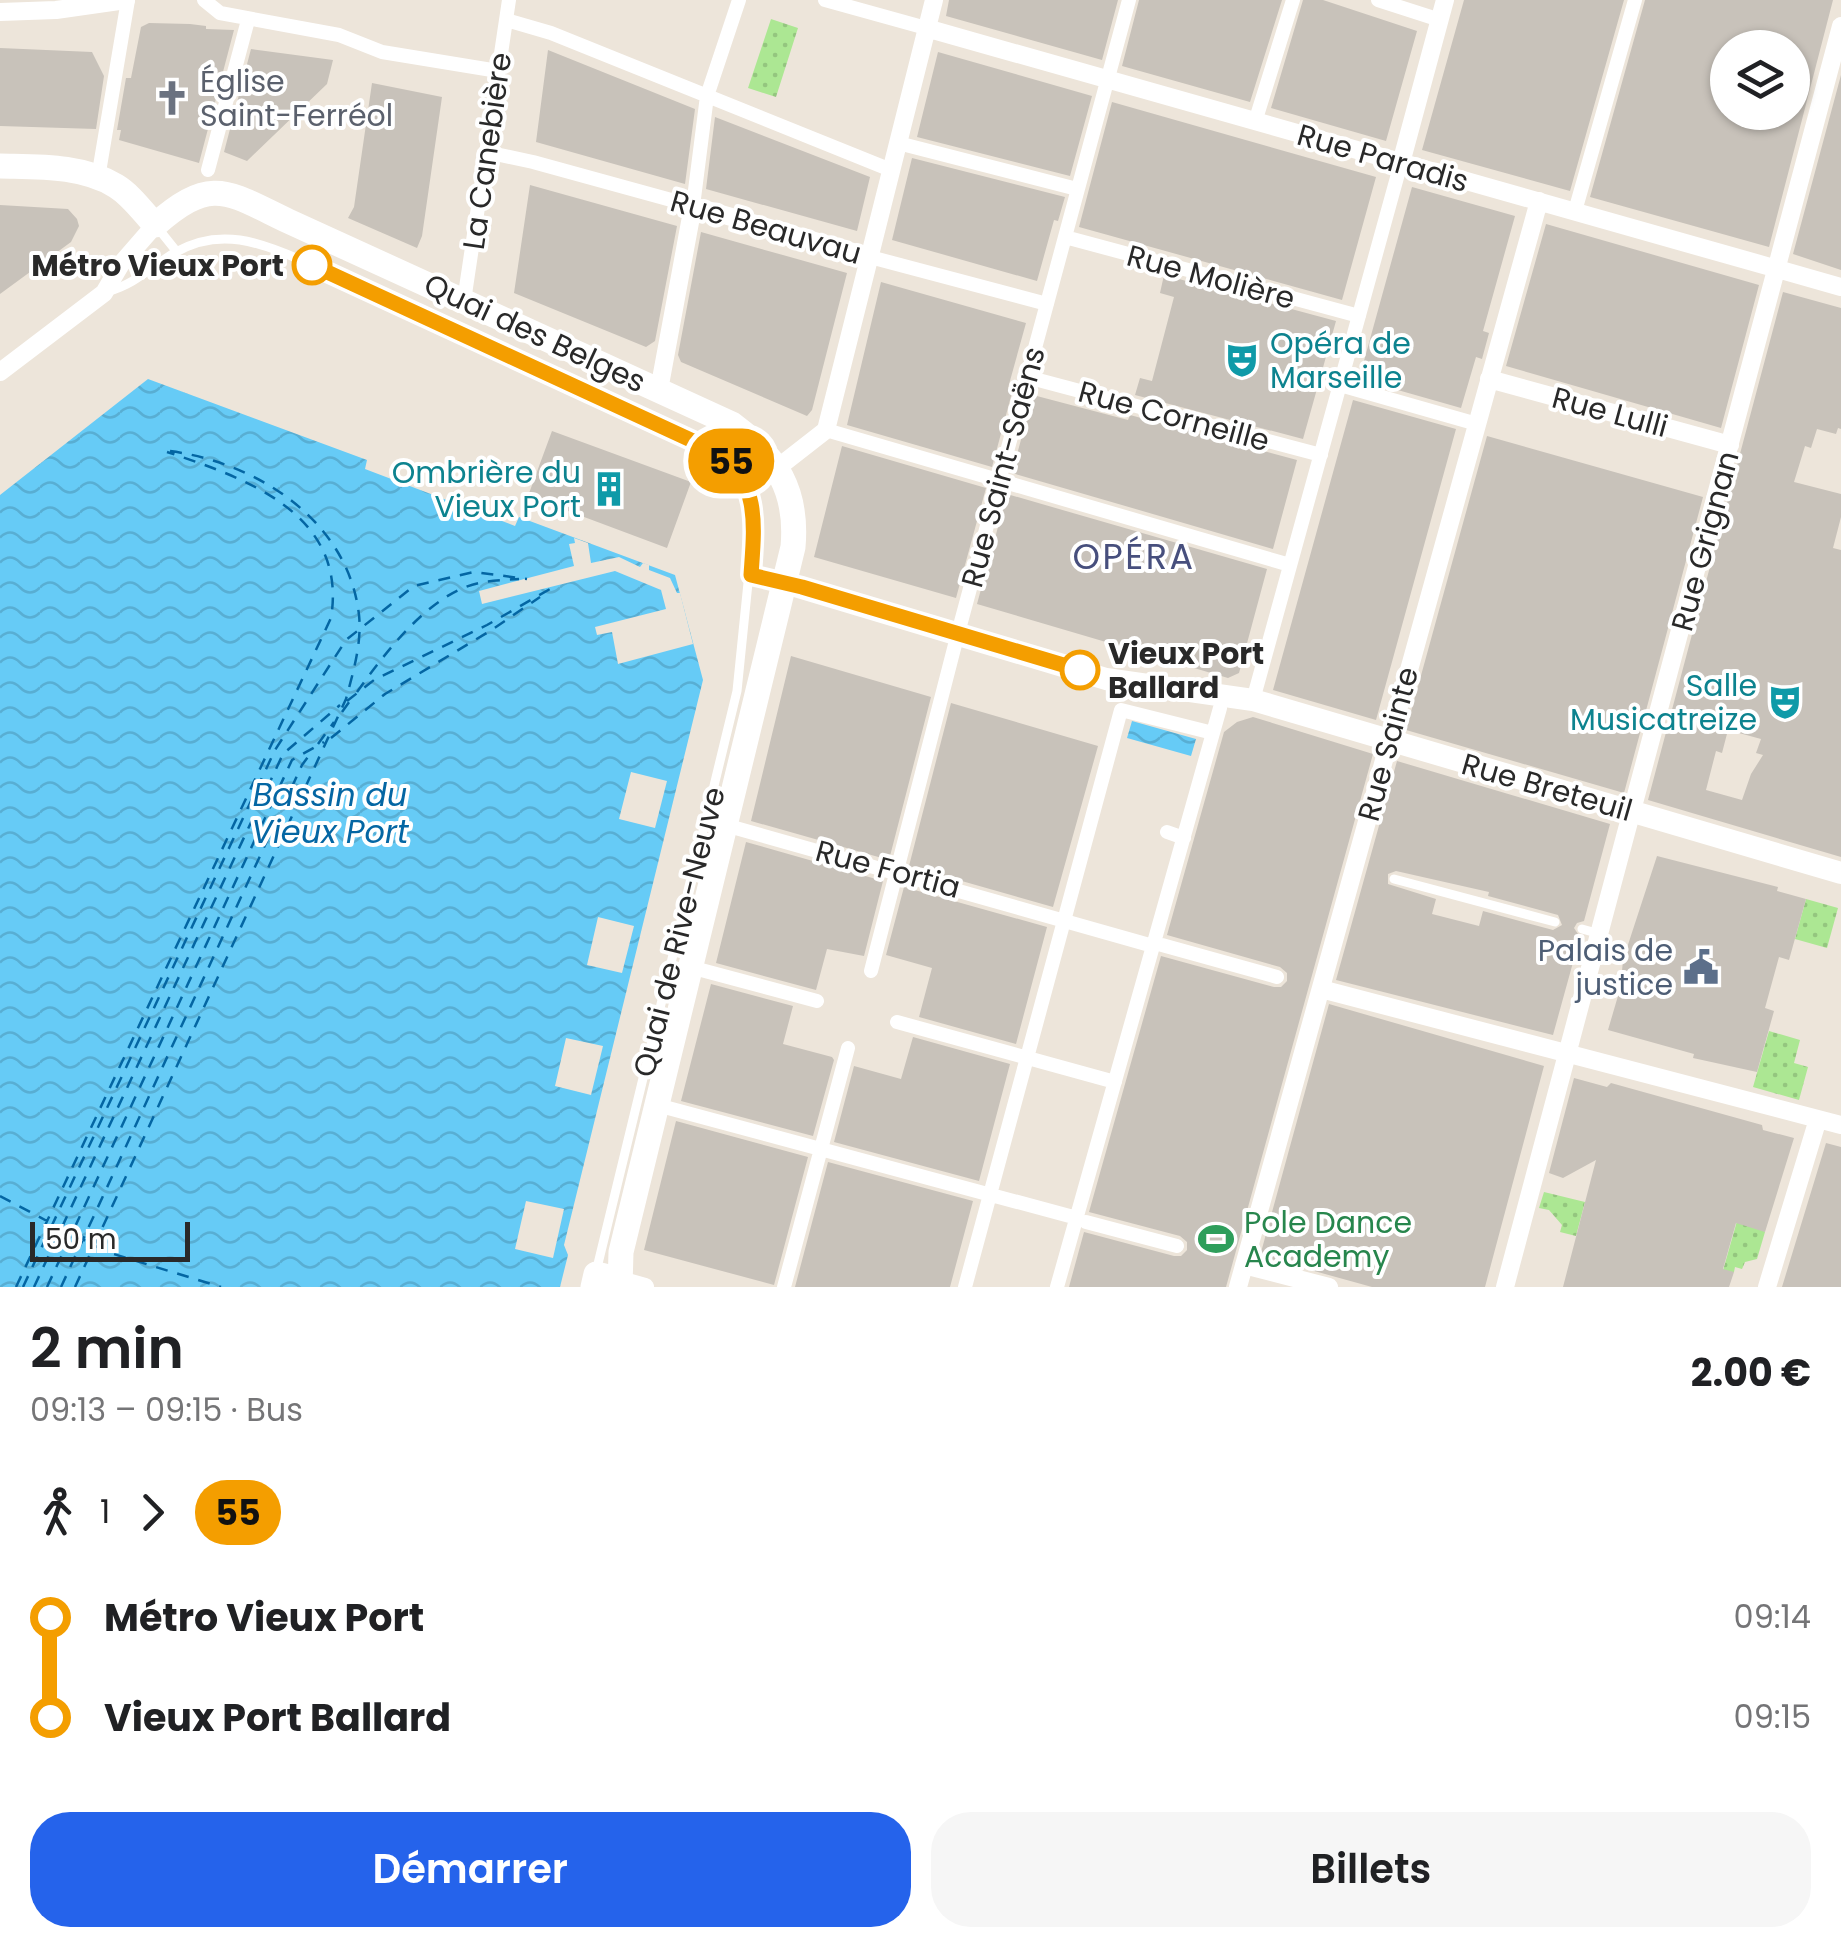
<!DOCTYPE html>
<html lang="fr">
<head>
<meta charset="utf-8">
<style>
	body { margin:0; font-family:Poppins,sans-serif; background:#f6f6f6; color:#202124; height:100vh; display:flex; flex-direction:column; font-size:38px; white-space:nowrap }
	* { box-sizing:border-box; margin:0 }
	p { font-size:32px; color:#757577 }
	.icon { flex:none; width:55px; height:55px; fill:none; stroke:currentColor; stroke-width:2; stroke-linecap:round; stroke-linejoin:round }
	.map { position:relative; height:1287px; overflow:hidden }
	.sheet { display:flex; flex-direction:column; background:#fff; flex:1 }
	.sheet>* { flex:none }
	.badge { padding:0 20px; border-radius:32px; font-size:35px; line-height:65px }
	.controls { position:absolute; left:1710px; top:30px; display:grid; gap:20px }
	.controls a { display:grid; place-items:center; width:100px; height:100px; border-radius:50%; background:#fff; box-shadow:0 2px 8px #0004; font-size:50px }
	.scale { position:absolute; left:30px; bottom:25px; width:160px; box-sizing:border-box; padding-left:10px; border:5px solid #292929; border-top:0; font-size:28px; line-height:35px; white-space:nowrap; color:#292929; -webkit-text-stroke:8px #fff; paint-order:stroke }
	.map>.badge { position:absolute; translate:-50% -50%; box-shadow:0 0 0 5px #fff }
	.legs { display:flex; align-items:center; gap:15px; height:110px; padding:0 30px; font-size:32px }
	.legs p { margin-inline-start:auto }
	.summary { display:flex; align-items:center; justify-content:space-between; height:170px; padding:0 30px }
	h1 { font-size:55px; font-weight:600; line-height:75px }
	.action { display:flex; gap:20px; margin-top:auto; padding:20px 30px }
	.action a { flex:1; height:115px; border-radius:40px; background:#2563eb; color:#fff; font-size:40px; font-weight:600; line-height:115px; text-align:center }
	.action a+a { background:#f6f6f6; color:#202124 }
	ul { padding:0 30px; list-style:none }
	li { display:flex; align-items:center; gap:35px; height:100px; font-size:38px }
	li i { display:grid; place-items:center; width:15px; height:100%; margin:0 12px; background:currentColor }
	li i::after { content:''; width:25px; height:25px; margin:-12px; border:8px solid; border-radius:50%; background:#fff }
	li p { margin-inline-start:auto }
	li:first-child i { background:linear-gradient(#0000 50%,currentColor 0) }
	li:last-child i { background:linear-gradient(currentColor 50%,#0000 0) }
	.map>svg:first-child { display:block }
	.grass { fill:url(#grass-dots) }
	.water { fill:url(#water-waves) }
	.pier { fill:#ede5da }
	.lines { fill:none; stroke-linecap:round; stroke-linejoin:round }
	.ferry { stroke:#0466a3; stroke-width:2.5; stroke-dasharray:12 10; stroke-linecap:butt }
	.building { fill:#c8c2ba; fill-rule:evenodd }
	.service { stroke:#fff; stroke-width:9 }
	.pedestrian { stroke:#fff; stroke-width:14 }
	.minor { stroke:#fff; stroke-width:18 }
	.tertiary { stroke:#fff; stroke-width:22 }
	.secondary { stroke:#fff; stroke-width:25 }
	.line-1-casing { stroke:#fff; stroke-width:22 }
	.line-1 { stroke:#f49e00; stroke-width:15 }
	.stop-1-dot { fill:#fff; stroke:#f49e00; stroke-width:5 }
	.labels { text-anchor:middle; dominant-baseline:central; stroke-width:8; stroke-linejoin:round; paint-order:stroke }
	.worship-label { font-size:30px; fill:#5b616d; stroke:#fff; text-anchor:start }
	.street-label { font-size:30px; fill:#292929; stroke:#fff }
	.stop-label { font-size:30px; font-weight:bold; fill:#292929; stroke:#fff; text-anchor:end }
	.culture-label { font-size:30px; fill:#0d838f; stroke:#fff; text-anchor:end }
	.service-label { font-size:30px; fill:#4e5e75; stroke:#fff; text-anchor:end }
	.leisure-label { font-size:30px; fill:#27864d; stroke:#fff; text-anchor:start }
	.water-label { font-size:32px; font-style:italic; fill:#0466a3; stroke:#fff }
	.quarter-label { font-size:35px; letter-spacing:2.5px; fill:#474f7d; stroke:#fff }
</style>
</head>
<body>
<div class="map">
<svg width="1841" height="1287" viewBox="0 0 1841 1287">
	<defs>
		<pattern id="grass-dots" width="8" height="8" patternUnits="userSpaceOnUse" patternTransform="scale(2.5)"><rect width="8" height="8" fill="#ace793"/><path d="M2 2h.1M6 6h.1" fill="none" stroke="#94c67f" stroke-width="1.8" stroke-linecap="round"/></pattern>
		<pattern id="water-waves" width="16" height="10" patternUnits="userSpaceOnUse" patternTransform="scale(2.5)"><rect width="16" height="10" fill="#66cbf6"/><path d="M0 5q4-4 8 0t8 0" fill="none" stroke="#58aed3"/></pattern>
	</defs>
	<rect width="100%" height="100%" fill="#ede5da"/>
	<!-- grass -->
	<path class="grass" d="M771,19l27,9 -22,69 -28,-9z
		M1806,899l32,9 -11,40 -32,-9z
		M1769,1031l31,9 -6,23 14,4 -9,33 -46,-13z
		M1544,1192l41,10 -9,34 -16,-4 2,-7 -13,-15 -10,-2z
		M1739,1214l26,18 -8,27 -12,3 -3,7 -7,-2 -1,5 -12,2z"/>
	<!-- water -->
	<path class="water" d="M148,379l219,81 -2,9 150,57 4,-9 156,58 28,105 -139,565 4,10 -8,32h-560v-792z
		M1132,721l64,18 -5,17 -64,-18z"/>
	<!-- pier -->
	<path class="pier" d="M574,538l14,5 3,20 28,-6 21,10 3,-4 6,2v5l21,8 7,15h3l13,51 -75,20 -6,-32 -15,3 -2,-8 71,-18 -5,-19 -46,-19 -133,33 -3,-13 95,-25 -5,-22 6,-1z
		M631,772l36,9 -12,47 -36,-9z
		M598,917l36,9 -12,47 -35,-8z
		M566,1038l37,8 -12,49 -36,-9z
		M526,1201l38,8 -11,49 -38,-9z"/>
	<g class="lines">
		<!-- ferry -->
		<path class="ferry" d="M357,692c28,-39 73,-99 122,-109 13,-3 27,-3 40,-4
			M347,701l27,-21 113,-55 70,-40
			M342,712l10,-14
			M331,738l54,-44 105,-63 50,-34
			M318,744l16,-22
			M0,1196l47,25
			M55,1225l52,27 114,35
			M16,1287l315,-669c17,-104 -85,-140 -164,-166
			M23,1287l252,-537 71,-110 68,-54 60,-14 53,7
			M34,1287l249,-533 57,-49
			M47,1287l245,-527 32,-18
			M61,1287l241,-522 11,-15
			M75,1287l271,-588c7,-26 16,-56 13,-84 -11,-97 -107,-156 -198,-165"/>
	</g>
	<!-- building -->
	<path class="building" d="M949,0h169l-16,60 -156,-44z
		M1139,0h143l-32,102 -128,-36z
		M1303,0h20l94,31 -31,110 -115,-33z
		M1464,0h160l-54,191 -148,-41z
		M1645,0h188l-64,247 -179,-50zM1728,48h64v64h-64z
		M149,23l41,1 16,2v3l28,1 -35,133 -80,-23 2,-10h-4l9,-52h5l10,-51z
		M0,48l92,4 12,24 -8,53 -96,-3z
		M251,49l82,11 -6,24 -80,77 -23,-9z
		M548,50l147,59 -10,75 -149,-42z
		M938,52l154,44 -22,80 -153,-39z
		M1841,75v195l-48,-16z
		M372,83l70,14 -20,139 -5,12 -69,-30 6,-11z
		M1112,102l264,75 -34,123 -263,-73z
		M715,117l155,60 -13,54 -151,-42z
		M912,158l153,39 -7,24 -4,-1 -17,61 -145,-41z
		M530,185l147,41 -22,115 -9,6 -132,-54z
		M1412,187l103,29 -32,115 6,2 -7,26 -6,-2 -15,51 -102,-29z
		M0,205l68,4 9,10 2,7 -8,16 -71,52z
		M1546,224l213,61 -38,143 -215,-62z
		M701,232l146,41 -35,137 -5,6 -126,-54 -3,-7z
		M1164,275l172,46 -33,118 -168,-44 5,-17 12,3 22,-84 -14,-4z
		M881,282l145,41 -18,65 5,1 -21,78 -145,-42z
		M1783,292l58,16v121l-3,-1 -2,6 -19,-5 -6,19 -6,-2 -11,36 47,12v23l-8,31 8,2v307l-193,-57zM1728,730l33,9 -5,14 7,2 -12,19 -9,26 -36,-10 10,-39 6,2z
		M1033,395l95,25 2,-5 167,45 -24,89 -261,-76z
		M1353,400l103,29 -80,291 -103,-30z
		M552,431l139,51 -24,66 -139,-52z
		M1487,436l216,61 -79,296 -218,-63z
		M842,446l144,42 -30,110 -142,-41z
		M1007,494l260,75 -28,104 -11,5 -251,-74z
		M791,656l140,41 -42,163 -138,-39z
		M951,703l147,43 -45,161 -144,-41z
		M1253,717l120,37 -147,533h-157l15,-55 90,24h7l6,-6v-8l-7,-6 -91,-24 72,-256 113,31h7l6,-6v-8l-7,-6 -113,-32 57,-203 13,-10z
		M1397,761l213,63 -26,97 -7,2 -3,5 6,9 -27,98 -217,-55zM1396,871l93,21 -1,4 70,19 4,10 -9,5 -70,-19 -4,15 -47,-12 4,-15 -48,-15v-10z
		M746,842l137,39 -19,75 -37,-7 -11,41 -100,-27z
		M1657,856l121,31 -1,4 29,8 -17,61 -10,-3 -14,51 9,3 -17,61 -64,-14 1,-4 -86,-24 17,-58 -3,-1 1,-11z
		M904,887l143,40 -31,117 -97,-27 13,-49 -46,-13z
		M711,984l82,22 -10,38 49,13 2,3 -21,76 -132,-35z
		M1329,1004l215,62 -59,221h-113l-112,-31z
		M913,1037l97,27 -31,117 -145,-39 20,-76 47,13z
		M1574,1078l33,9 4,-4 151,42 1,5 31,8 -29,94 -29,-9 -13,46 11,3 -5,15h-166l33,-127 -33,18 -14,-5z
		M676,1121l132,36 -34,128 -130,-35z
		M1826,1143l15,4v140h-59z
		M828,1162l145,39 -23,86h-155z"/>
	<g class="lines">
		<!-- service -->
		<path class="service" d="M157,227l20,25
			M109,291c26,-7 43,-25 67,-39 44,-25 84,-10 127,9l416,192c25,18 34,41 35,71l-17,167 -141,581
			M751,575l31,7
			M1394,879l161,43
			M1582,929l18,5"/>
		<!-- pedestrian -->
		<path class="pedestrian" d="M204,0l16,13 119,22 43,17 116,19
			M825,0l101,28
			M1378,0l62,20
			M506,20l45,13 340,137
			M1255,122l38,-122
			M898,143l179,46
			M486,152l47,10 160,44 14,-110 32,-96
			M208,170l40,-150
			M98,178l30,-178
			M1575,211l60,-211
			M1065,237l294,79
			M870,257l177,47
			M464,301l45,-301
			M1027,377l294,78
			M1340,385l137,39
			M826,430l464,135
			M1253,700l148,-537
			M725,825l428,121
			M1167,832l17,6
			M1162,945l115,32
			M690,967l127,34
			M871,971l87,-338 171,-633
			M897,1022l218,60
			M657,1105l420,113
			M1086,1222l91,24
			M784,1287l64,-239
			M965,1287l156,-577 92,23
			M1057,1287l163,-579"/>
		<!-- minor -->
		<path class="minor" d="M0,12l56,-2 70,-10
			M926,28l915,259
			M1401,163l44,-163
			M0,372l104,-79 17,-29 34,-39
			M1489,379l241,66
			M659,390l34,-184 177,51
			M776,469l50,-39 108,-430
			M1321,989l520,136
			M1244,1265l85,22
			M620,1280l25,7
			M1238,1287l301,-1086
			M1505,1287l336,-1261
			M1767,1287l51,-168"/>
		<!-- tertiary -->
		<path class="tertiary" d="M785,583l321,96 147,21 588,173"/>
		<!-- secondary -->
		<path class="secondary" d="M0,166c38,1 82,-1 116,20 15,9 27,26 39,39
			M155,225c57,-50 72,-33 133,-4l444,203c45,33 66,67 61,123l-172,705 -1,35
			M593,1287l3,-13 24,6"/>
	</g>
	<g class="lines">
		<defs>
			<path id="line-1" d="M312,265l407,188c42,30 35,77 32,122l51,12 278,83"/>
		</defs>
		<!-- line-1 casing -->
		<use href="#line-1" class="line-1-casing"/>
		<!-- line-1 -->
		<use href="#line-1" class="line-1"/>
	</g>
	<!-- icons -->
	<defs>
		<symbol id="church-bare" viewBox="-9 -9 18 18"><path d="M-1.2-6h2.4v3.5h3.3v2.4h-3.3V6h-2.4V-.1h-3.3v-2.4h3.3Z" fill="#6b7280" stroke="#fff" stroke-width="2.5" paint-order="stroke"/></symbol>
		<symbol id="theatre-bare" viewBox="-9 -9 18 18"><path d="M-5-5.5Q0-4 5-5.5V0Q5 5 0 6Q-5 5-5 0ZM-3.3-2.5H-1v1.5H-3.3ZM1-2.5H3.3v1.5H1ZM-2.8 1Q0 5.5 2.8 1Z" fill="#0f9aa8" stroke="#fff" stroke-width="2.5" paint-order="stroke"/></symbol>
		<symbol id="building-bare" viewBox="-9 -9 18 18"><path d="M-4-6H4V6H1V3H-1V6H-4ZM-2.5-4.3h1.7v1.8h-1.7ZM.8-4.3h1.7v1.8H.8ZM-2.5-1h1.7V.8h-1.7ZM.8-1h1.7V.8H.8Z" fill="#0f9aa8" stroke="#fff" stroke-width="2.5" paint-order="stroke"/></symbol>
		<symbol id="civic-bare" viewBox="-9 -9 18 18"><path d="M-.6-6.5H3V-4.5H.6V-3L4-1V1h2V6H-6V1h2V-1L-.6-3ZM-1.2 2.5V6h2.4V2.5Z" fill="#5c6f8a" stroke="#fff" stroke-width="2.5" paint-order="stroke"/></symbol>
		<symbol id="stadium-bare" viewBox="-9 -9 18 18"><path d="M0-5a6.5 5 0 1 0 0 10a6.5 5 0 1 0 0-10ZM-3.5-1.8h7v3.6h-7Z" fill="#2e9e5b" stroke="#fff" stroke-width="2.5" paint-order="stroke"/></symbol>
	</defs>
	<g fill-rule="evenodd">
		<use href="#church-bare" x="147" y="73" width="50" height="50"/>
		<use href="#theatre-bare" x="1217" y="335" width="50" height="50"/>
		<use href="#building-bare" x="584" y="464" width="50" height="50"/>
		<use href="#theatre-bare" x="1760" y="677" width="50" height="50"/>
		<use href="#civic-bare" x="1676" y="942" width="50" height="50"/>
		<use href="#stadium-bare" x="1191" y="1214" width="50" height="50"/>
	</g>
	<!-- markers -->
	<g class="stop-1-dot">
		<circle cx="312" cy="265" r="18"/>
		<circle cx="1080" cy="670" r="18"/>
	</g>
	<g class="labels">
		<!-- worship labels -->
		<g class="worship-label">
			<text x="200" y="81">Église<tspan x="200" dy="34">Saint-Ferréol</tspan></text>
		</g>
		<!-- street labels -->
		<g class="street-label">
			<text transform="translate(487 151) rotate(-82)">La Canebière</text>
			<text transform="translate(1383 158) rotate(16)">Rue Paradis</text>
			<text transform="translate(766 227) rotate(16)">Rue Beauvau</text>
			<text transform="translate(1211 277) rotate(15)">Rue Molière</text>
			<text transform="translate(535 333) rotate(25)">Quai des Belges</text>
			<text transform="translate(1610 412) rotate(15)">Rue Lulli</text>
			<text transform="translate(1174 416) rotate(15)">Rue Corneille</text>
			<text transform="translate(1003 467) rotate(-75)">Rue Saint-Saëns</text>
			<text transform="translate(1705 541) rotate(-75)">Rue Grignan</text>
			<text transform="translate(1388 744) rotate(-75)">Rue Sainte</text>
			<text transform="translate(1547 787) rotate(16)">Rue Breteuil</text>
			<text transform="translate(888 869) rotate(15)">Rue Fortia</text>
			<text transform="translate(679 932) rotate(-76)">Quai de Rive-Neuve</text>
		</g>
		<!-- stop labels -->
		<g class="stop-label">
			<text x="284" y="265">Métro Vieux Port</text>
			<text x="1108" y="653" text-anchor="start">Vieux Port<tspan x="1108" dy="34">Ballard</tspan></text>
		</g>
		<!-- culture labels -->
		<g class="culture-label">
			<text x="1270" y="343" text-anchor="start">Opéra de<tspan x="1270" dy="34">Marseille</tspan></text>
			<text x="581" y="472">Ombrière du<tspan x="581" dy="34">Vieux Port</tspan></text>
			<text x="1757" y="685">Salle<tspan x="1757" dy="34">Musicatreize</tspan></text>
		</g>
		<!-- service labels -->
		<g class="service-label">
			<text x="1673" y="950">Palais de<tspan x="1673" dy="34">justice</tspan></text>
		</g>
		<!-- leisure labels -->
		<g class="leisure-label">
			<text x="1244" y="1222">Pole Dance<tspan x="1244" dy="34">Academy</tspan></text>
		</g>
		<!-- water labels -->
		<g class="water-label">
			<text x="330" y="794">Bassin du<tspan x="330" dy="37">Vieux Port</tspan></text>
		</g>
		<!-- quarter labels -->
		<g class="quarter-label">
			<text x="1134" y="556">OPÉRA</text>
		</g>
	</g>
</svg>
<div class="controls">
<a><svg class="icon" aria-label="layers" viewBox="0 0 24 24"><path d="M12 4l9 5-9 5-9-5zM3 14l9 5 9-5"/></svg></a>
</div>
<div class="scale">50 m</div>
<b class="badge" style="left:731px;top:461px;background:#f49e00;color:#111">55</b>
</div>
<section class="sheet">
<div class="summary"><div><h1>2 min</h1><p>09:13 – 09:15 · Bus</p></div><b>2.00 €</b></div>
<div class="legs"><svg class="icon" aria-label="walk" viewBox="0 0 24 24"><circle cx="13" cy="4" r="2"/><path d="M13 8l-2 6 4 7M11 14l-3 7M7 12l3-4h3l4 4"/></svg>1<svg class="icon" aria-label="forward" viewBox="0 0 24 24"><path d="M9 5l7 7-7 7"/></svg><b class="badge" style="background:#f49e00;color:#111">55</b></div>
<ul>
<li><i style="color:#f49e00"></i><b>Métro Vieux Port</b><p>09:14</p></li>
<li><i style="color:#f49e00"></i><b>Vieux Port Ballard</b><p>09:15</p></li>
</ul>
<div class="action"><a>Démarrer</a><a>Billets</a></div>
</section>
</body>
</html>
